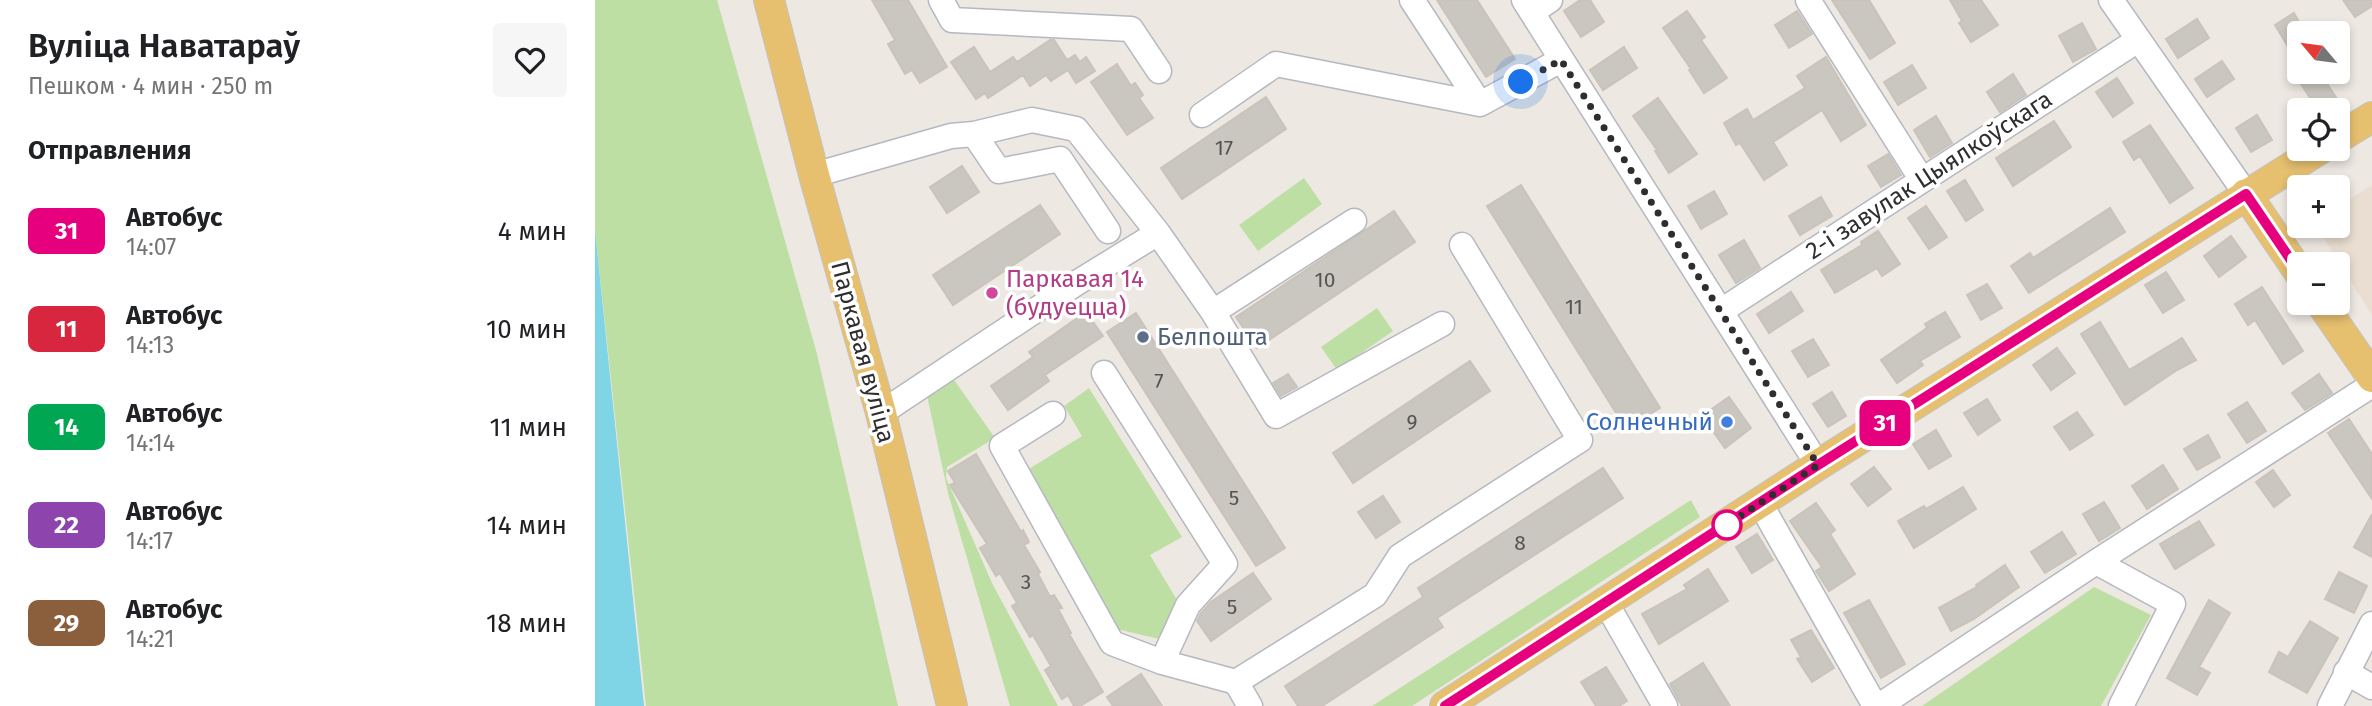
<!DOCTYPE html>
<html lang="ru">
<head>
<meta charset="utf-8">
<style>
	body { margin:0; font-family:"Fira Sans",sans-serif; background:#f6f6f6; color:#202124; height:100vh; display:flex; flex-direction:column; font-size:26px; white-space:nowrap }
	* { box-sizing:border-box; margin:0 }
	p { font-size:23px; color:#757577 }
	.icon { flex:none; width:38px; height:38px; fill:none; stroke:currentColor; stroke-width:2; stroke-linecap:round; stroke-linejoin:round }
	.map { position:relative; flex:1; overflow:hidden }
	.drawer { display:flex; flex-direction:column; background:#fff; width:595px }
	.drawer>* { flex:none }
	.badge { padding:0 14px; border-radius:10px; font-size:24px; line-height:46px }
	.needle { width:46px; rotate:299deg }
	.buttons { position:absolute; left:1692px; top:21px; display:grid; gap:14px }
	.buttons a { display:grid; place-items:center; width:63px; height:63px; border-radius:7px; background:#fff; box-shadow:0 4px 10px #0003; font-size:35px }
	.you { position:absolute; width:35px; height:35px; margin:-18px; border:5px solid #fff; border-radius:50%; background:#1a73e8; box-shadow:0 0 0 10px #1a73e833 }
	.map>.badge { position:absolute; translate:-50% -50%; box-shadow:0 0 0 4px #fff }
	h2 { padding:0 28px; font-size:26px; line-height:63px }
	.round { display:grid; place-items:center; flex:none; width:74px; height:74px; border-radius:7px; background:#f6f6f6 }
	.head { display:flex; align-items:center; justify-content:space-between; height:119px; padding:0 28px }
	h1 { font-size:33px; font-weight:600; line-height:52px }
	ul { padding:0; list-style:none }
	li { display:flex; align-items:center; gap:21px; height:98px; padding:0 28px }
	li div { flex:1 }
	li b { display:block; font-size:26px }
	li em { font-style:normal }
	li .badge { min-width:77px; font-weight:700; text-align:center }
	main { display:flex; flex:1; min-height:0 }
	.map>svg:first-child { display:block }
	.education { fill:#e9ded1 }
	.green { fill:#bedfa4 }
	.water { fill:#7fd4e5 }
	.building { fill:#cac6c0; stroke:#c9c3bb; stroke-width:2 }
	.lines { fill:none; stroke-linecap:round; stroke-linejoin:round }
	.minor-casing { stroke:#b5b8c0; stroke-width:27 }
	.major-casing { stroke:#c4c4c4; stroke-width:32 }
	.minor { stroke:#fff; stroke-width:24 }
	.major { stroke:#e6bf6f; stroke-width:30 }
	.line-casing { stroke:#fff; stroke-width:16 }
	.line { stroke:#e6007e; stroke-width:10 }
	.walk { stroke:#2e2e2e; stroke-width:7; stroke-dasharray:0 12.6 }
	.hotel-dot { fill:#d1479c; stroke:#fff; stroke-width:2.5 }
	.service-dot { fill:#5c6f8a; stroke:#fff; stroke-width:2.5 }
	.shop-dot { fill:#3f7fe0; stroke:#fff; stroke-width:2.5 }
	.stop-dot { fill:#fff; stroke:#e6007e; stroke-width:3.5 }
	.labels { text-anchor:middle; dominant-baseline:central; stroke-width:7; stroke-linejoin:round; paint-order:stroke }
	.number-label { font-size:21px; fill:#555452 }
	.street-label { font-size:24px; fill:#2e2e2e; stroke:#fff }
	.hotel-label { font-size:24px; fill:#b23c85; stroke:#fff; text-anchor:start }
	.service-label { font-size:24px; fill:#4e5e75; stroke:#fff; text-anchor:start }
	.shop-label { font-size:24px; fill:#366cbe; stroke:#fff; text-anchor:end }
</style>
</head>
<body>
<main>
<section class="drawer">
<div class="head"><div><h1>Вуліца Наватараў</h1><p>Пешком · 4 мин · 250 m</p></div><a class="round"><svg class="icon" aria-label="heart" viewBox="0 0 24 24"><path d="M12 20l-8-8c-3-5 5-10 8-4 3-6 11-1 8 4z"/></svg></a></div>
<h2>Отправления</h2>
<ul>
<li><span class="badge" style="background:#e6007e;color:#fff">31</span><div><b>Автобус</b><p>14:07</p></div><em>4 мин</em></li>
<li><span class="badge" style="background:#d7263d;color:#fff">11</span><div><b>Автобус</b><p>14:13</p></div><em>10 мин</em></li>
<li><span class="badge" style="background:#00a651;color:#fff">14</span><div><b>Автобус</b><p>14:14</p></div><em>11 мин</em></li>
<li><span class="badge" style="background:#8e44ad;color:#fff">22</span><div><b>Автобус</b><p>14:17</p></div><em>14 мин</em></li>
<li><span class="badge" style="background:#8b5e3c;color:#fff">29</span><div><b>Автобус</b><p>14:21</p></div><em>18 мин</em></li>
</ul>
</section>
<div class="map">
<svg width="1777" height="706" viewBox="0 0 1777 706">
	<rect width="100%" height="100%" fill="#eee8e2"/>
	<!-- education -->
	<path class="education" d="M1777,185v130l-56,-89h22v-19z"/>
	<!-- green -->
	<path class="green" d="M0,0h122l100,354 81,352h-252l-51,-476z
		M709,178l18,26 -64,47 -19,-26z
		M782,308l16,23 -56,39 -16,-23z
		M357,377l43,61 -48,29 -1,11 46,105 66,123h-48l-62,-213 -22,-102z
		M494,388l93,149 -32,18 30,50 -16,35 -52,-12 -88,-156 58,-36 -18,-30z
		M1096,500l9,17 -288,189h-40z
		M1499,587l57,28 -50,91h-179z"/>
	<!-- water -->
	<path class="water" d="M0,230l49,476h-49z"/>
	<!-- building -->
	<path class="building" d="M277,0h36l39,67 -27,16 -8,-13 -7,4 -17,-30 7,-4z
		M842,0h40l38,59 -29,18z
		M985,0h10l14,22 -23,15 -17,-26z
		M1237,0h37l26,43 -25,16z
		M1355,0h31l17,25 -27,17 -12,-19 3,-2z
		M1748,0h29v6l-17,11z
		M1092,11l18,26 -4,3 26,38 -23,15 -15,-23 2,-1 -28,-41z
		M1202,11l15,23 -23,14 -14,-23z
		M1699,13l11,20h-6v12l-9,5 -15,-25z
		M1602,19l12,19 -31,20 -12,-19z
		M1487,23l14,26 -23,13 -14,-26z
		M455,40h4l13,20 8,-5 5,7 6,-5 9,14 -19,12 -8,-13 -17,11 -5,-6 -16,11 -7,-11 -35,23 -3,-5 -9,6 -25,-37 23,-15 16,25 23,-15 4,5z
		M1029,47l13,21 -34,22 -13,-20z
		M1231,57l40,68 -25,16 -19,-31 -49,32 14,23 -23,15 -24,-37 -4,2 -12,-22 23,-14 6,11 52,-32 -8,-12z
		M1627,61l12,18 -27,18 -12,-18z
		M522,64l14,22 4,-3 8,12 -4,3 14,20 -26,17 -36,-53z
		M1317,65l14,23 -28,17 -14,-23z
		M1725,73l17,26 -19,11 -17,-26z
		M1418,74l13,21 -26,17 -13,-20z
		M1522,78l16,25 -20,14 -17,-25z
		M671,97l20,32 -104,70 -21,-31z
		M1063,98l39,56 -28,19 -14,-22 2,-1 -24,-34z
		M1662,115l15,25 -21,12 -15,-24z
		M1341,116l16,27 -22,14 -16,-27z
		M1459,121l17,26 -58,39 -17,-28z
		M1555,125l43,63 -23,15 -30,-47 -6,4 -11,-18z
		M1293,154l13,21 -20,12 -13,-21z
		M367,166l17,26 -32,21 -17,-26z
		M1370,180l18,30 -17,11 -19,-30z
		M926,185l139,223 -34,21 -139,-223z
		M1119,191l13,23 -26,15 -13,-23z
		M1226,197l11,19 -32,19 -11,-19z
		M445,205l20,29 -107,71 -20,-30z
		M1331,206l21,31 -18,12 -21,-31z
		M1515,208l15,24 -96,61 -18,-27 19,-13 3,5z
		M799,211l21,31 -158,106 -21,-31z
		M1283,231l22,33 -18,12 -5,-8 -42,25 -14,-23 41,-25 -1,-3z
		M1636,236l15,21 -27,20 -15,-21z
		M1149,240l16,28 -24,15 -17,-28z
		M1571,272l18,28 -21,13 -18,-28z
		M1392,284l15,24 -21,12 -14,-25z
		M1667,287l41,64 -20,13 -28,-44 -7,5 -13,-21z
		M1196,292l12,19 -34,22 -12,-19z
		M491,312l17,24 -58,39 4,6 -41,29 -17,-24 42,-29 -4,-5z
		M1350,312l15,25 -40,24 3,4 -26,18 -16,-23 46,-32 -2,-4z
		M541,313l149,235 -29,18 -149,-234z
		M1505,322l29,48 53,-32 14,22 -19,10 -52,35 -44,-71z
		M1218,339l16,26 -21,12 -16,-26z
		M1462,348l18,25 -24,17 -18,-25z
		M875,361l20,30 -137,92 -20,-30z
		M693,374l9,13 -16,9 -8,-13z
		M1724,374l13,19 -27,17 -13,-17z
		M1237,392l14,24 -18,11 -15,-23z
		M1134,397l22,31 -26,20 -23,-32z
		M1392,399l13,21 -22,15 -14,-22z
		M1652,402l19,29 -19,12 -19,-29z
		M1482,412l16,23 -23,15 -16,-23z
		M1754,419l23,35v45l-44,-66z
		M1341,430l15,26 -22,13 -16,-25z
		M1613,435l12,22 -23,13 -13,-21z
		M381,454l45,78 2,-2 6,12 -5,3 16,27 -2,2 12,23 4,-2 8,13 -4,1 13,24 -2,1 34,58 -23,14h-6l-6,-11 -6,4 -17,-29 6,-4 -18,-31 -3,2 -18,-31 5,-3 -17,-30 -4,3 -16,-28 7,-4 -37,-59 5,-2 -7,-12z
		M1568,465l15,24 -31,20 -15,-23z
		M1279,467l17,22 -23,17 -17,-22z
		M1008,468l20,30 -186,120 6,9 -121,79h-24l-13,-20 138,-89 -5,-9z
		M1678,470l17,25 -16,12 -18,-25z
		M1368,487l13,22 -62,39 -16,-27 26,-15 2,3z
		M788,496l17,26 -24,16 -18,-26z
		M1509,502l16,26 -21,13 -16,-27z
		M1221,503l19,27 -5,4 25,40 -26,17 -13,-20 6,-4 -32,-46z
		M1777,514v43l-18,-10z
		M1604,521l15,24 -39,24 -15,-25z
		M1467,532l14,22 -31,19 -14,-21z
		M1162,534l16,26 -21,13 -16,-26z
		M1410,565l14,22 -45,32 -23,12 -12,-23 38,-21 -1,-2z
		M1113,569l20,32 -69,43 -17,-30 45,-25 -3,-4z
		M1744,572l28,14 -13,27 -29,-14z
		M658,573l18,26 -60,42 -14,-20 4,-8 10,-11z
		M1274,600l36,64 -24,14 -37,-65z
		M1614,600l21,13 -31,54 11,6 -13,22 -30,-17z
		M1715,621l28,17 -31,55 -38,-21 10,-20 9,5z
		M1216,630l23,38 -22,14 -15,-23 4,-2 -10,-17z
		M1108,663l27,43h-48l-3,-5 -9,-17z
		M1011,667l21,34 -8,5h-23l-15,-24z
		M546,674l21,32h-49l-6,-9z"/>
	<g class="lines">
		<defs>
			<path id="minor" d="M346,0l11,20 179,9 28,42
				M817,0l68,104
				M929,0l294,465
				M1213,0l114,180
				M1516,0l135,194
				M937,12l18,-12
				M607,115l74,-51 204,40 81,-44
				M379,134l25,37 61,-12 48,72
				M219,175l137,-39 23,-2 58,-14 44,9 82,104
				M1126,311l417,-271
				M618,312l141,-91
				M509,373l121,191 -37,41 -26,57 74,20 14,24
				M286,413l194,-129 83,-51 55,79 63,104 166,-92
				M458,414l-51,32 110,197 50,19
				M1165,503l115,203
				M1501,562l77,42 -52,102
				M1011,603l59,103
				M1751,672l26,15
				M641,682l139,-87 25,-39 180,-116 -118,-195
				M1284,706l217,-144 276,-177
				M1735,706l42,-82"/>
			<path id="major" d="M174,0l45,175 67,238 71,293
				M1743,138l34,-21
				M1651,194l53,78
				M1726,303l51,74
				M850,706l373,-241 502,-316"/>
		</defs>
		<!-- minor casing -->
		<use href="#minor" class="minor-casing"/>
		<!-- major casing -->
		<use href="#major" class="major-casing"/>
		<!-- minor -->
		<use href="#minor" class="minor"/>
		<!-- major -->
		<use href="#major" class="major"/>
	</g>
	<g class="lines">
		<defs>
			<path id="line" d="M850,706l373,-241 428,-271 53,78"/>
		</defs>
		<!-- line casing -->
		<use href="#line" class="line-casing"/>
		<!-- line -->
		<use href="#line" class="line"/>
		<!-- walk -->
		<path class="walk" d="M926,82l40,-22 257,405 -102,67 11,-7"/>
	</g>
	<!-- markers -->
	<circle class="hotel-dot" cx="397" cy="293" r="7"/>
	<circle class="service-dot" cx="548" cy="337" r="7"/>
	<circle class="shop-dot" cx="1132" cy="422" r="7"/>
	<circle class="stop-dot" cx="1132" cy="525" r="14"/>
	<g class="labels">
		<!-- number labels -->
		<g class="number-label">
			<text x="629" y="148">17</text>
			<text x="730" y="280">10</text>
			<text x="979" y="307">11</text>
			<text x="564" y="381">7</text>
			<text x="817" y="422">9</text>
			<text x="639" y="498">5</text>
			<text x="925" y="543">8</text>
			<text x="431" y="582">3</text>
			<text x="637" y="607">5</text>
		</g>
		<!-- street labels -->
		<g class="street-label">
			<text transform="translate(1334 175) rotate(-33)">2-і завулак Цыялкоўскага</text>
			<text transform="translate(268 352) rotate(75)">Паркавая вуліца</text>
		</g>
		<!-- hotel labels -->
		<g class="hotel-label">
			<text x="411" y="279">Паркавая 14<tspan x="411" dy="28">(будуецца)</tspan></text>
		</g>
		<!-- service labels -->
		<g class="service-label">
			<text x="562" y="337">Белпошта</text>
		</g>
		<!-- shop labels -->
		<g class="shop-label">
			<text x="1118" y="422">Солнечный</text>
		</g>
	</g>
</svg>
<div class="buttons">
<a><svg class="needle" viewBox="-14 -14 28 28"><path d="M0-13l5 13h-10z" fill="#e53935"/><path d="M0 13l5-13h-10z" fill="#757577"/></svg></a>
<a><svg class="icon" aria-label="locate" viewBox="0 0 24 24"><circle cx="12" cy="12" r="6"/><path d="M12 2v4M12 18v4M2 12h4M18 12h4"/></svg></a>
<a>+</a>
<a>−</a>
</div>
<div class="you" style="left:926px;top:82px"></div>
<b class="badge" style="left:1290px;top:423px;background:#e6007e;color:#fff">31</b>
</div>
</main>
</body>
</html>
